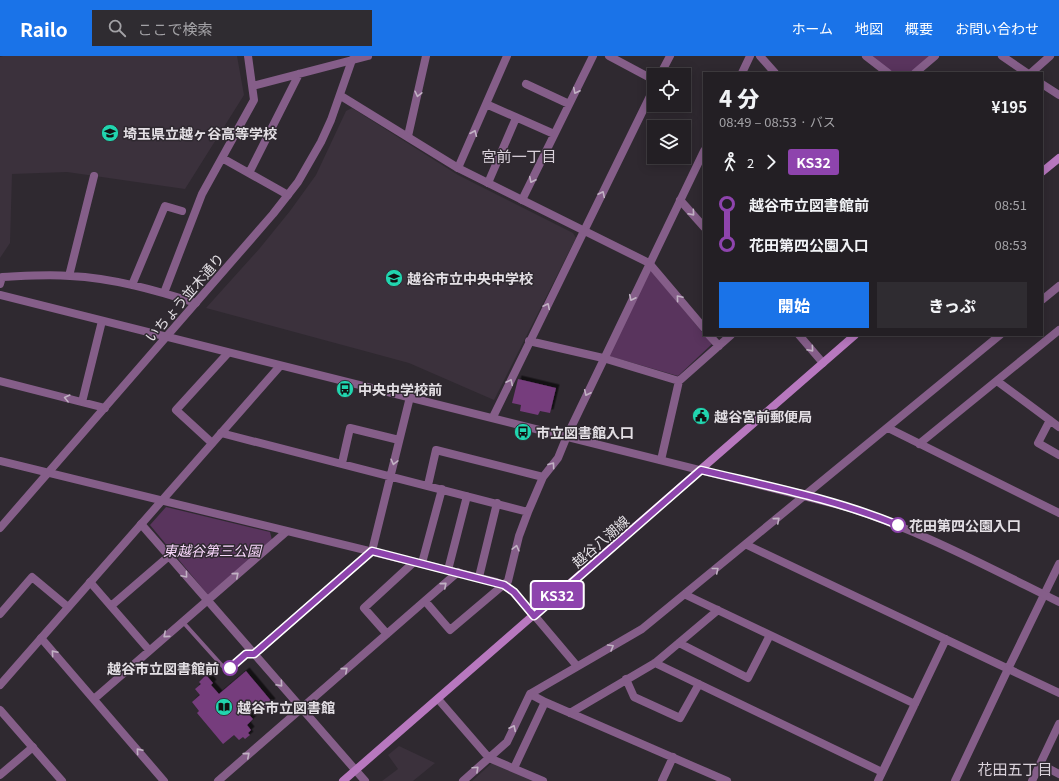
<!DOCTYPE html>
<html lang="ja">
<head>
<meta charset="utf-8">
<style>
	body { margin:0; font-family:Georgia,"Noto Sans JP",serif; background:#2f2c31; color:#f1f3f6; height:100vh; display:flex; flex-direction:column; font-size:15px; white-space:nowrap }
	* { box-sizing:border-box; margin:0 }
	p { font-size:13px; color:#a3a2a6 }
	.icon { flex:none; width:22px; height:22px; fill:none; stroke:currentColor; stroke-width:2; stroke-linecap:round; stroke-linejoin:round }
	.map { position:relative; flex:1; overflow:hidden }
	.panel { position:absolute; left:703px; top:16px; width:340px; height:264px; display:flex; flex-direction:column; background:#231f24; border-radius:0px; box-shadow:0 2px 10px #0003,0 0 0 1px #403d41 }
	.panel>* { flex:none }
	.badge { padding:0 8px; border-radius:3px; font-size:14px; line-height:26px }
	.controls { position:absolute; left:647px; top:12px; display:grid; gap:8px }
	.controls a { display:grid; place-items:center; width:44px; height:44px; border-radius:0px; background:#231f24; box-shadow:0 2px 10px #0003,0 0 0 1px #403d41; font-size:20px }
	.map>.badge { position:absolute; translate:-50% -50%; box-shadow:0 0 0 2px #fff }
	.legs { display:flex; align-items:center; gap:6px; height:44px; padding:0 16px; font-size:13px }
	.legs p { margin-inline-start:auto }
	.headline { display:flex; align-items:center; justify-content:space-between; height:68px; padding:0 16px }
	h1 { font-size:22px; font-weight:800; line-height:30px }
	.button { display:flex; gap:8px; margin-top:auto; padding:8px 16px }
	.button a { flex:1; height:46px; border-radius:0px; background:#1a73e8; color:#fff; font-size:16px; font-weight:800; line-height:46px; text-align:center }
	.button a+a { background:#2f2c31; color:#f1f3f6 }
	ul { padding:0 16px; list-style:none }
	li { display:flex; align-items:center; gap:14px; height:40px; font-size:15px }
	li i { display:grid; place-items:center; width:6px; height:100%; margin:0 5px; background:currentColor }
	li i::after { content:''; width:10px; height:10px; margin:-5px; border:3px solid; border-radius:50%; background:#231f24 }
	li p { margin-inline-start:auto }
	li:first-child i { background:linear-gradient(#0000 50%,currentColor 0) }
	li:last-child i { background:linear-gradient(currentColor 50%,#0000 0) }
	header { display:flex; align-items:center; gap:24px; box-sizing:border-box; height:56px; padding:0 20px; background:#1a73e8; color:#fff }
	header strong { font-size:19px }
	nav { display:flex; gap:22px; margin-inline-start:auto; font-size:14px }
	.search { width:280px; height:36px; background:#2f2c31; display:flex; align-items:center; gap:10px; box-sizing:border-box; padding:0 14px; border-radius:0px; color:#a3a2a6; font-size:15px }
	.map>svg:first-child { display:block }
	.built { fill:#3b313c }
	.green { fill:#59345d }
	.building { fill:#763c7d; filter:url(#shadow) }
	.lines { fill:none; stroke-linecap:round; stroke-linejoin:round }
	.service { stroke:#855e89; stroke-width:4 }
	.minor { stroke:#855e89; stroke-width:8 }
	.tertiary { stroke:#855e89; stroke-width:8 }
	.secondary { stroke:#b878bf; stroke-width:8 }
	.oneway { stroke:#c2b2c4 }
	.line-1-casing { stroke:#fff; stroke-width:9 }
	.line-1 { stroke:#8e44ad; stroke-width:6 }
	.stop-1-dot { fill:#fff; stroke:#8e44ad; stroke-width:2 }
	.labels { text-anchor:middle; dominant-baseline:central; stroke-width:3; stroke-linejoin:round; paint-order:stroke }
	.poi-label { font-size:14px; font-weight:bold; fill:#e3dfe4; stroke:#2f2930; text-anchor:start }
	.street-label { font-size:14px; fill:#e3dfe4; stroke:#2f2930 }
	.stop-label { font-size:14px; font-weight:bold; fill:#e3dfe4; stroke:#2f2930; text-anchor:start }
	.park-label { font-size:14px; font-style:italic; fill:#f8d6fb; stroke:#2f2930 }
	.neighbourhood-label { font-size:15px; fill:#dad2db; stroke:#2f2930 }
</style>
</head>
<body>
<header>
<strong>Railo</strong>
<div class="search"><svg class="icon" aria-label="search" viewBox="0 0 24 24"><circle cx="10" cy="10" r="6"/><path d="M15 15l6 6"/></svg>ここで検索</div>
<nav><a>ホーム</a><a>地図</a><a>概要</a><a>お問い合わせ</a></nav>
</header>
<div class="map">
<svg width="1059" height="725" viewBox="0 0 1059 725">
	<defs>
		<filter id="shadow"><feDropShadow dx="3.5" dy="-3.5" stdDeviation="0" flood-color="#0009"/></filter>
	</defs>
	<rect width="100%" height="100%" fill="#2f2930"/>
	<!-- built -->
	<path class="built" d="M3,0h234l7,39 -59,94 -118,-17 -55,2 -2,69 -10,15v-201z
		M352,52l106,67 115,58 3,5 -82,162 -85,-37 -203,-55 54,-60 30,-37 26,-36 30,-64z
		M399,690l36,17 -22,18h-31l16,-12 -10,-14z
		M493,706l44,19h-65z"/>
	<!-- green -->
	<path class="green" d="M870,0h60l-19,17h-18z
		M650,213l62,75 -34,32 -69,-20z
		M166,451l104,25 2,8 -64,55 -58,-70z"/>
	<!-- building -->
	<path class="building" d="M518,323l38,9 -6,25 -10,-2 -2,4 -18,-4 1,-6 -9,-2z
		M246,615l26,31 -7,6 -7,-7 -6,5 -5,-5 -6,5 12,13 -6,6 4,5 -3,3 2,2 -5,4 -2,-2 -4,3 -5,-5 -11,9 -26,-31 2,-2 -7,-9 8,-7 -5,-6 6,-5 -2,-2 7,-7 7,8 -2,2 8,9z"/>
	<g class="lines">
		<!-- service -->
		<path class="service" d="M182,565l45,50 19,-17h7"/>
		<!-- minor -->
		<path class="minor" d="M609,0l45,24
			M760,0l15,17
			M866,0l22,17
			M1002,0l25,17
			M915,17l20,-17
			M1031,17l19,-17
			M660,19l10,-19
			M526,28l43,20
			M1042,28l17,11
			M253,30l115,-30
			M486,48l68,30
			M408,80l18,-80
			M222,102l66,37
			M458,112l49,-112
			M249,117l50,-99
			M488,127l28,-65
			M522,144l71,-144
			M680,144l24,27
			M649,207l55,65
			M69,220l25,-100
			M0,228l2,-7c23,-1 46,-3 68,-1 43,2 85,14 126,27
			M132,229l33,-79 17,5
			M164,237l38,-99 52,-94 -6,-44
			M1042,244l17,-14
			M709,279l10,11
			M799,279l24,28
			M529,285l74,17 76,23
			M0,325l105,27
			M997,325l62,46
			M82,346l20,-81
			M493,361l161,-329
			M1050,364l-12,23 21,12
			M888,372l171,85
			M221,377l307,79
			M212,387l-36,-33 52,-57
			M919,388l140,-114
			M661,404l18,-79 52,-46
			M342,407l8,-35 49,12
			M428,429l8,-35 107,27
			M141,468l224,257
			M747,489l312,148
			M422,507l20,-74
			M448,514l19,-74
			M479,521l18,-74
			M90,526l59,68
			M686,539l229,109
			M425,545l25,29 58,-49 11,-45 9,-24 15,-35 15,-19 9,-22
			M111,550l58,-50
			M0,558l32,-37 36,30
			M534,559l43,51
			M387,578l-23,-26 50,-46
			M41,582l123,143
			M679,587l69,35 22,-43
			M254,598l118,-103 38,-154
			M655,607l227,109
			M1008,613l51,-105
			M626,623l8,18 46,21 19,-34
			M530,638l15,8 182,79
			M94,643l192,-167
			M438,643l51,59
			M570,657l85,-50 63,-53
			M1040,708l19,10
			M514,712l31,-66
			M0,719l33,-28
			M218,725l240,-209
			M463,725l44,-39 23,-48 112,-65 358,-294
			M662,725l11,-24
			M878,725l68,-142
			M1032,725l27,-57"/>
		<!-- tertiary -->
		<path class="tertiary" d="M742,17l8,-17
			M341,40l117,72 191,95
			M0,239l847,212c74,24 143,61 212,95
			M567,380l137,-285
			M0,405l496,121 13,6 25,27
			M0,472l273,-314 25,-32 23,-40 10,-22 21,-60
			M0,629l280,-319
			M0,654l62,71
			M489,702l54,23
			M955,725l53,-112"/>
		<!-- secondary -->
		<path class="secondary" d="M1042,116l17,-14
			M343,725l512,-446"/>
	</g>
	<!-- one-way arrows -->
	<defs><path id="oneway-chevron" d="M-2-3.5L2.5 0L-2 3.5" fill="none" stroke-width="1.6" stroke-linecap="round" stroke-linejoin="round"/></defs>
	<g class="oneway">
		<use href="#oneway-chevron" transform="translate(576 35) rotate(117)"/>
		<use href="#oneway-chevron" transform="translate(418 38) rotate(103)"/>
		<use href="#oneway-chevron" transform="translate(474 77) rotate(-67)"/>
		<use href="#oneway-chevron" transform="translate(532 124) rotate(116)"/>
		<use href="#oneway-chevron" transform="translate(602 138) rotate(-64)"/>
		<use href="#oneway-chevron" transform="translate(692 157) rotate(49)"/>
		<use href="#oneway-chevron" transform="translate(632 242) rotate(116)"/>
		<use href="#oneway-chevron" transform="translate(679 242) rotate(-130)"/>
		<use href="#oneway-chevron" transform="translate(547 250) rotate(-64)"/>
		<use href="#oneway-chevron" transform="translate(811 293) rotate(49)"/>
		<use href="#oneway-chevron" transform="translate(510 326) rotate(-64)"/>
		<use href="#oneway-chevron" transform="translate(587 337) rotate(115)"/>
		<use href="#oneway-chevron" transform="translate(67 342) rotate(-166)"/>
		<use href="#oneway-chevron" transform="translate(394 406) rotate(104)"/>
		<use href="#oneway-chevron" transform="translate(552 409) rotate(-54)"/>
		<use href="#oneway-chevron" transform="translate(777 464) rotate(-40)"/>
		<use href="#oneway-chevron" transform="translate(516 492) rotate(-76)"/>
		<use href="#oneway-chevron" transform="translate(716 514) rotate(-39)"/>
		<use href="#oneway-chevron" transform="translate(185 519) rotate(50)"/>
		<use href="#oneway-chevron" transform="translate(236 519) rotate(-41)"/>
		<use href="#oneway-chevron" transform="translate(444 529) rotate(-41)"/>
		<use href="#oneway-chevron" transform="translate(166 579) rotate(139)"/>
		<use href="#oneway-chevron" transform="translate(611 591) rotate(-30)"/>
		<use href="#oneway-chevron" transform="translate(54 597) rotate(-131)"/>
		<use href="#oneway-chevron" transform="translate(345 614) rotate(-41)"/>
		<use href="#oneway-chevron" transform="translate(280 628) rotate(49)"/>
		<use href="#oneway-chevron" transform="translate(513 672) rotate(-64)"/>
		<use href="#oneway-chevron" transform="translate(139 695) rotate(-131)"/>
		<use href="#oneway-chevron" transform="translate(247 699) rotate(-41)"/>
		<use href="#oneway-chevron" transform="translate(476 713) rotate(-43)"/>
	</g>
	<g class="lines">
		<defs>
			<path id="line-1" d="M230,612l16,-14h8l118,-103 132,34 10,7 20,24 167,-146c66,16 134,29 197,55"/>
		</defs>
		<!-- line-1 casing -->
		<use href="#line-1" class="line-1-casing"/>
		<!-- line-1 -->
		<use href="#line-1" class="line-1"/>
	</g>
	<!-- icons -->
	<defs>
		<symbol id="school-disc" viewBox="-11 -11 22 22"><circle r="9.5" fill="#21d5af" stroke="#2f2930"/><path d="M0-5L7-2L0 1L-7-2ZM-4 1L0 2.5L4 1V4Q0 6-4 4Z" fill="#111"/></symbol>
		<symbol id="bus-disc" viewBox="-11 -11 22 22"><circle r="9.5" fill="#21d5af" stroke="#2f2930"/><path d="M-5-6H5V4H4V6H2V4H-2V6H-4V4H-5ZM-3.5-4V0h7V-4ZM-3.5 1.2v1.5H-2V1.2ZM2 1.2v1.5H3.5V1.2Z" fill="#111"/></symbol>
		<symbol id="civic-disc" viewBox="-11 -11 22 22"><circle r="9.5" fill="#21d5af" stroke="#2f2930"/><path d="M-.6-6.5H3V-4.5H.6V-3L4-1V1h2V6H-6V1h2V-1L-.6-3ZM-1.2 2.5V6h2.4V2.5Z" fill="#111"/></symbol>
		<symbol id="library-disc" viewBox="-11 -11 22 22"><circle r="9.5" fill="#21d5af" stroke="#2f2930"/><path d="M-6-4Q-3-5.5-.7-3.5V5Q-3 3-6 4ZM6-4Q3-5.5 .7-3.5V5Q3 3 6 4Z" fill="#111"/></symbol>
	</defs>
	<g fill-rule="evenodd">
		<use href="#school-disc" x="100" y="67" width="20" height="20"/>
		<use href="#school-disc" x="384" y="212" width="20" height="20"/>
		<use href="#bus-disc" x="335" y="323" width="20" height="20"/>
		<use href="#civic-disc" x="691" y="350" width="20" height="20"/>
		<use href="#bus-disc" x="513" y="366" width="20" height="20"/>
		<use href="#library-disc" x="214" y="641" width="20" height="20"/>
	</g>
	<!-- markers -->
	<g class="stop-1-dot">
		<circle cx="898" cy="469" r="7"/>
		<circle cx="230" cy="612" r="7"/>
	</g>
	<g class="labels">
		<!-- poi labels -->
		<g class="poi-label">
			<text x="123" y="77">埼玉県立越ヶ谷高等学校</text>
			<text x="407" y="222">越谷市立中央中学校</text>
			<text x="358" y="333">中央中学校前</text>
			<text x="714" y="360">越谷宮前郵便局</text>
			<text x="536" y="376">市立図書館入口</text>
			<text x="237" y="651">越谷市立図書館</text>
		</g>
		<!-- street labels -->
		<g class="street-label">
			<text transform="translate(184 241) rotate(-49)">いちょう並木通り</text>
			<text transform="translate(600 485) rotate(-41)">越谷八潮線</text>
		</g>
		<!-- stop labels -->
		<g class="stop-label">
			<text x="909" y="469">花田第四公園入口</text>
			<text x="219" y="612" text-anchor="end">越谷市立図書館前</text>
		</g>
		<!-- park labels -->
		<g class="park-label">
			<text x="212" y="494">東越谷第三公園</text>
		</g>
		<!-- neighbourhood labels -->
		<g class="neighbourhood-label">
			<text x="519" y="99">宮前一丁目</text>
			<text x="1015" y="712">花田五丁目</text>
		</g>
	</g>
</svg>
<div class="controls">
<a><svg class="icon" aria-label="locate" viewBox="0 0 24 24"><circle cx="12" cy="12" r="6"/><path d="M12 2v4M12 18v4M2 12h4M18 12h4"/></svg></a>
<a><svg class="icon" aria-label="layers" viewBox="0 0 24 24"><path d="M12 4l9 5-9 5-9-5zM3 14l9 5 9-5"/></svg></a>
</div>
<b class="badge" style="left:557px;top:539px;background:#8e44ad;color:#fff">KS32</b>
<section class="panel">
<div class="headline"><div><h1>4 分</h1><p>08:49 – 08:53 · バス</p></div><b>¥195</b></div>
<div class="legs"><svg class="icon" aria-label="walk" viewBox="0 0 24 24"><circle cx="13" cy="4" r="2"/><path d="M13 8l-2 6 4 7M11 14l-3 7M7 12l3-4h3l4 4"/></svg>2<svg class="icon" aria-label="forward" viewBox="0 0 24 24"><path d="M9 5l7 7-7 7"/></svg><b class="badge" style="background:#8e44ad;color:#fff">KS32</b></div>
<ul>
<li><i style="color:#8e44ad"></i><b>越谷市立図書館前</b><p>08:51</p></li>
<li><i style="color:#8e44ad"></i><b>花田第四公園入口</b><p>08:53</p></li>
</ul>
<div class="button"><a>開始</a><a>きっぷ</a></div>
</section>
</div>
</body>
</html>
